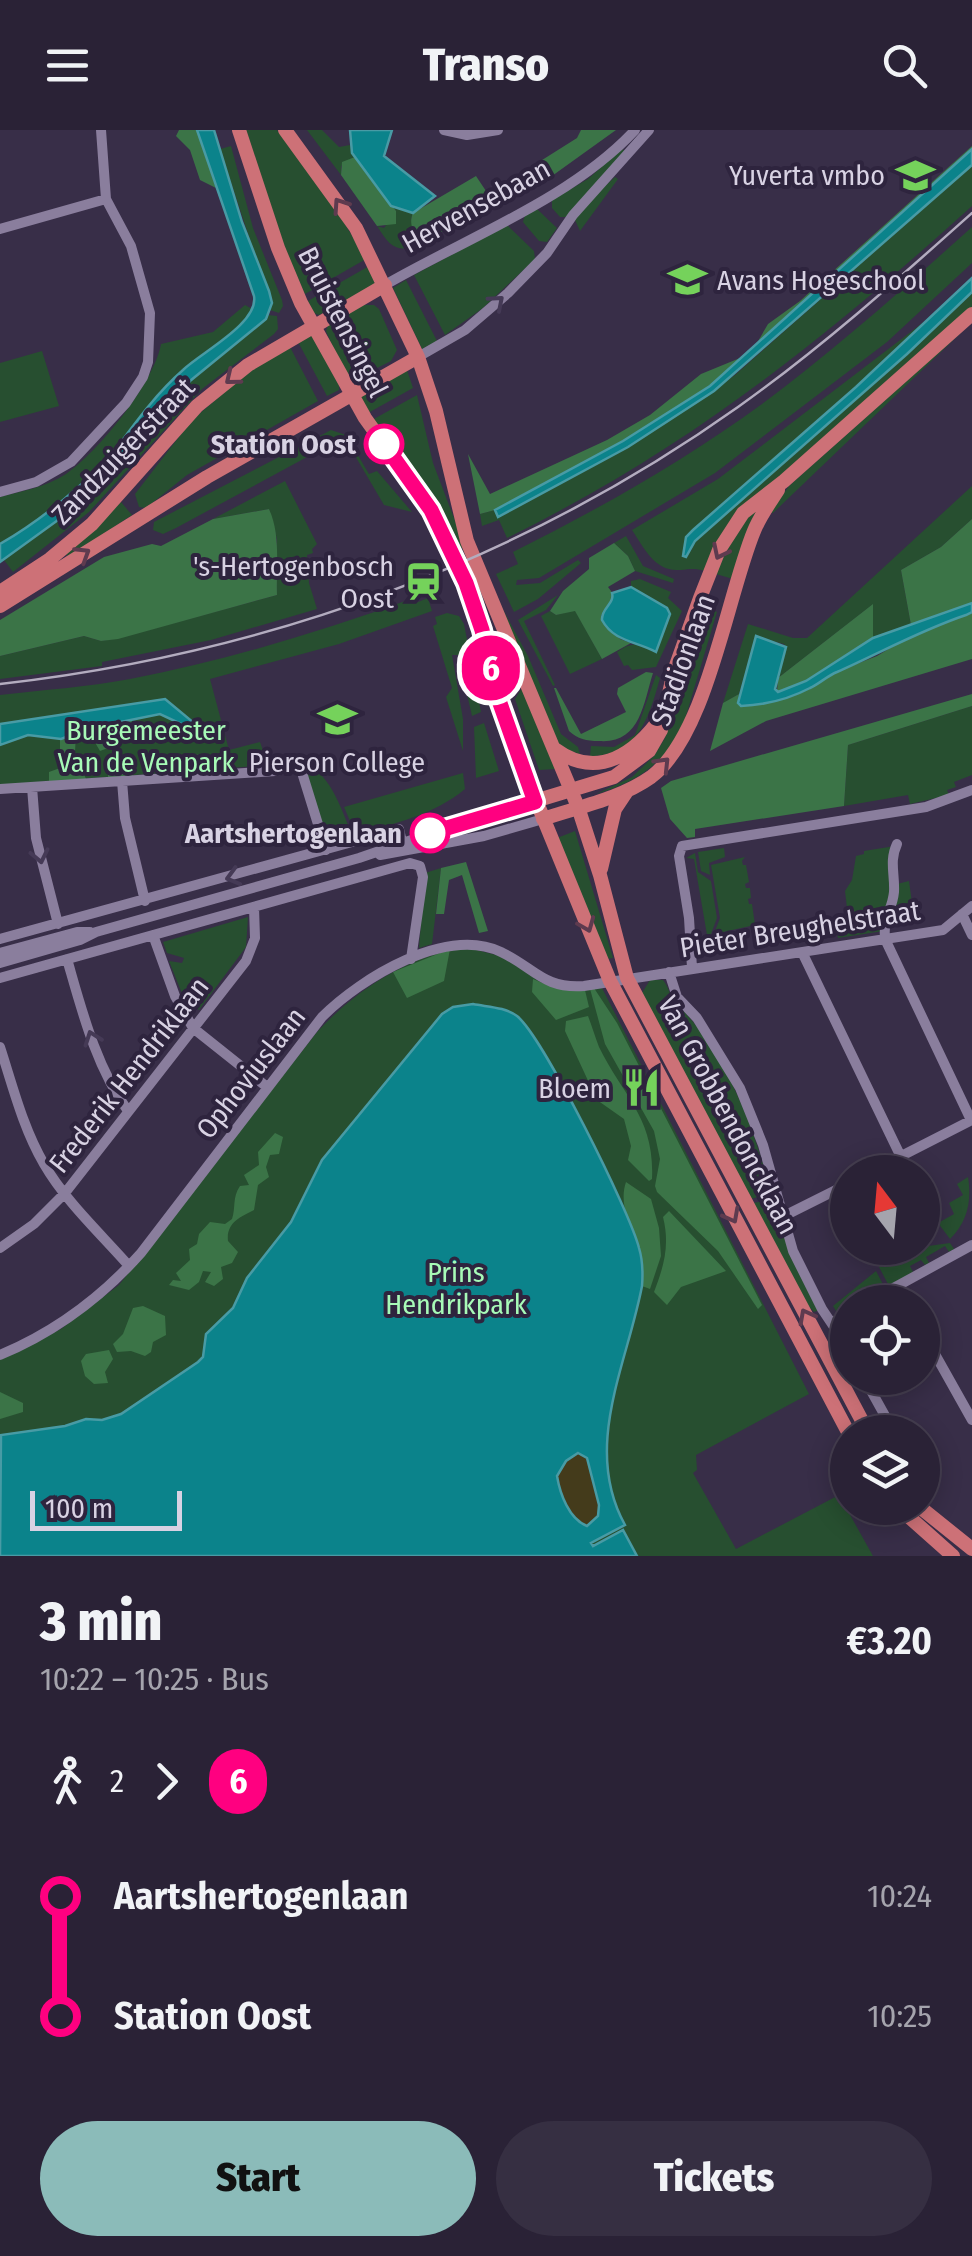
<!DOCTYPE html>
<html lang="en">
<head>
<meta charset="utf-8">
<style>
	body { margin:0; font-family:"Fira Sans Condensed",sans-serif; background:#362f42; color:#f1f3f6; height:100vh; display:flex; flex-direction:column; font-size:38px; white-space:nowrap }
	* { box-sizing:border-box; margin:0 }
	p { font-size:32px; color:#a5a4ad }
	.icon { flex:none; width:55px; height:55px; fill:none; stroke:currentColor; stroke-width:2; stroke-linecap:round; stroke-linejoin:round }
	.map { position:relative; height:1426px; overflow:hidden }
	.details { display:flex; flex-direction:column; background:#2a2236; flex:1 }
	.details>* { flex:none }
	.badge { padding:0 20px; border-radius:32px; font-size:35px; line-height:65px }
	.needle { width:65px; rotate:344deg }
	.buttons { position:absolute; left:830px; top:1025px; display:grid; gap:20px }
	.buttons a { display:grid; place-items:center; width:110px; height:110px; border-radius:50%; background:#2a2236; box-shadow:0 5px 25px #0003,0 0 0 2px #463f51; font-size:50px }
	.scale { position:absolute; left:30px; bottom:25px; width:152px; box-sizing:border-box; padding-left:10px; border:5px solid #d8d2e3; border-top:0; font-size:28px; line-height:35px; white-space:nowrap; color:#d8d2e3; -webkit-text-stroke:8px #2e243e; paint-order:stroke }
	.map>.badge { position:absolute; translate:-50% -50%; box-shadow:0 0 0 5px #fff }
	.legs { display:flex; align-items:center; gap:15px; height:110px; padding:0 40px; font-size:32px }
	.legs p { margin-inline-start:auto }
	.headline { display:flex; align-items:center; justify-content:space-between; height:170px; padding:0 40px }
	h1 { font-size:55px; font-weight:800; line-height:75px }
	.action { display:flex; gap:20px; margin-top:auto; padding:20px 40px }
	.action a { flex:1; height:115px; border-radius:60px; background:#8bbbb9; color:#111; font-size:40px; font-weight:800; line-height:115px; text-align:center }
	.action a+a { background:#362f42; color:#f1f3f6 }
	ul { padding:0 40px; list-style:none }
	li { display:flex; align-items:center; gap:35px; height:120px; font-size:38px }
	li i { display:grid; place-items:center; width:15px; height:100%; margin:0 12px; background:currentColor }
	li i::after { content:''; width:25px; height:25px; margin:-12px; border:8px solid; border-radius:50%; background:#2a2236 }
	li p { margin-inline-start:auto }
	li:first-child i { background:linear-gradient(#0000 50%,currentColor 0) }
	li:last-child i { background:linear-gradient(currentColor 50%,#0000 0) }
	header { display:flex; justify-content:space-between; align-items:center; height:130px; padding:0 40px; background:#2a2236; font-size:45px; font-weight:800 }
	.map>svg:first-child { display:block }
	.green { fill:#274f30 }
	.forest { fill:#3b7447 }
	.sand { fill:#443b1b }
	.water { fill:#0b838b; stroke:#489ba5; stroke-width:2.5; fill-rule:evenodd }
	.lines { fill:none; stroke-linecap:round; stroke-linejoin:round }
	.minor { stroke:#8a7e9d; stroke-width:10 }
	.major { stroke:#cd7177; stroke-width:14 }
	.rail { stroke:#b3acbf; stroke-width:2.5 }
	.oneway { stroke:#5e3b4f }
	.oneway2 { stroke:#453a56 }
	.line-1-casing { stroke:#fff; stroke-width:22 }
	.line-1 { stroke:#ff0080; stroke-width:15 }
	.stop-1-dot { fill:#fff; stroke:#ff0080; stroke-width:5 }
	.labels { text-anchor:middle; dominant-baseline:central; stroke-width:8; stroke-linejoin:round; paint-order:stroke }
	.poi-label { font-size:28px; fill:#d8d2e3; stroke:#2e243e; text-anchor:end }
	.street-label { font-size:28px; fill:#d8d2e3; stroke:#2e243e }
	.stop-label { font-size:28px; font-weight:bold; fill:#d8d2e3; stroke:#2e243e; text-anchor:end }
	.park-label { font-size:28px; fill:#a7fab7; stroke:#2e243e }
</style>
</head>
<body>
<header><svg class="icon" aria-label="menu" viewBox="0 0 24 24"><path d="M4 6h16M4 12h16M4 18h16"/></svg>Transo<svg class="icon" aria-label="search" viewBox="0 0 24 24"><circle cx="10" cy="10" r="6"/><path d="M15 15l6 6"/></svg></header>
<div class="map">
<svg width="972" height="1426" viewBox="0 0 972 1426">
	<rect width="100%" height="100%" fill="#382e48"/>
	<!-- green -->
	<path class="green" d="M246,0h31l56,74 33,55 -61,35 -20,-45z
		M307,0h15l17,17 11,-2 5,12 -14,9v9z
		M231,16l22,82 29,72 1,6 -4,7 -9,-3 1,-7 -51,-154z
		M622,19l3,2 -57,66h-8l-8,-9v-8l36,-21z
		M972,35v41c-148,134 -285,243 -465,332l-8,-18 -17,6 -2,-12 15,-4 4,7 129,-70 107,-72z
		M615,47l3,2 -38,52 -5,-11 16,-21z
		M391,76l22,7 -2,6 11,24c-24,12 -32,4 -45,-17l7,2 12,-17z
		M537,79l20,19 -10,14 -8,-1 -16,-19 2,-7z
		M507,95l27,26 1,8 -52,49 -38,27 -31,-60z
		M972,97v36l-85,79 -172,131 -176,105 -22,2 -1,5 24,-2 38,-23 3,3 -43,36 -24,13 -18,-38 22,-10 -5,-12c86,-43 171,-91 249,-148 74,-55 142,-116 210,-177z
		M369,136l6,18 -56,31 -5,-2 -6,-12z
		M406,150l31,61 -15,8 -29,-61z
		M972,162v15l-237,210 -30,54c-10,-3 -14,-2 -25,-1 -25,2 -36,-22 -48,-40l86,-51 207,-158 -69,66 -163,143 -2,21 4,-10 212,-187z
		M245,175l9,5 -4,7 -82,67 -52,64 -33,33 -36,32 -47,31v-47c22,-6 46,-10 66,-23 32,-22 88,-91 95,-130l52,-12z
		M361,175h13l5,4 18,41 -6,11 -34,17 -13,-6 -18,-41 2,-6z
		M268,185l9,1 1,13 -4,5 -72,55 -113,123 -76,60 -9,-12 72,-53 46,-42 68,-84z
		M966,198l-193,185 -3,-1 19,-26z
		M311,204l28,51v5l-12,6 -30,-56z
		M289,215l29,56 -131,74 -41,33 -7,-1 -4,-13 57,-74 60,-51z
		M42,221l17,55 -59,16v-59z
		M406,237l7,21 -45,25 -11,-19z
		M417,265l16,68 32,84 -6,2 -26,-48 -61,-81z
		M331,300l15,5 23,39 8,-3 35,41 -28,-7 -40,-68 -168,91 -13,6 -10,-4 1,-8z
		M285,351l32,63 -5,5 1,4 -6,2 2,28 8,26 -106,31 -109,22v4l-102,13v-23l84,-20 17,5 18,-3 158,-43v-56l-8,-30 -56,10z
		M972,356v33l-31,28 -40,23 10,55 -38,13 -1,-33 -94,73 8,-30 -2,-4 -28,-7 -17,57 -16,9 25,-79 45,14h14z
		M763,368l-30,81 -17,-5 18,-39z
		M121,372l11,13 -64,42 -2,-3z
		M626,406l17,30 31,13 -1,4 -38,-12 -7,-15 -14,-13z
		M640,449l31,13 -3,6 14,13 -26,56 -24,3 -4,-5 -4,1 -7,-14c16,-11 22,-9 39,0l13,-36 -4,-9 -34,-20v-6z
		M558,465l-12,15 -22,11 31,64 -2,1 -35,-66z
		M428,468l4,13 -93,33 -129,35 19,71 31,-8 8,23 -268,20v-40l28,-10 33,4 30,-11 69,-15 29,17 -24,-31 -165,25v-29c43,-5 87,-8 130,-16 95,-18 189,-47 281,-80l2,5z
		M500,474l28,52 33,78 17,13 2,7 -15,-5 -8,-7z
		M701,475l16,7 -35,117c-20,36 -47,54 -86,65l36,-17 22,-21 11,-18 17,-77z
		M575,480l27,49 -32,15 -29,-58 9,-5 6,4z
		M447,483l12,3 5,8 17,88 -9,4 -14,-61h-6l11,64v32l-17,-54 6,-9 -19,-62 4,-2 -2,-7z
		M656,545l4,3c-11,40 -22,78 -70,78l1,-10 23,1 21,-12z
		M522,558l34,81 -17,1 -24,-71z
		M972,576v69l-18,7 2,5 -9,3 2,5 -39,9 -2,-9 -64,11 4,-61z
		M484,593l15,48 -23,7 -2,-51z
		M307,634c26,14 34,46 46,72l-17,5 -9,-4 -23,-68z
		M463,643l2,16c-31,26 -70,34 -109,46l-12,-28z
		M516,681l2,7 -97,24 -1,-2z
		M575,701l38,127 -7,1 -49,-121z
		M895,716l-2,44 -10,26 -43,9 7,-17 -2,-17 7,-11 4,-24 8,-2v-3z
		M724,718l1,9 -16,6 1,12 -9,-4 -3,-19z
		M695,723l3,19 13,9 6,37 -6,16 -4,1 -13,-76 -8,-1z
		M745,727l-3,4 1,4h3l3,17 -4,2 1,4h4l1,10 -3,1 1,5h3l3,21 -41,9 6,-16 -9,-53z
		M441,738l-9,76 -13,4 6,-75z
		M909,751l4,29 -24,7 8,-33z
		M248,787l-2,30 -47,63 -5,-3 4,-15h-7l-2,12 -4,-3 -16,-40 13,2 2,-5 -17,-5 -4,-11z
		M880,791l3,10 -45,7 -2,-9z
		M465,817l39,10 38,26 58,1 209,410 -113,61 1,15 -4,3 43,76 103,-54 34,61h-873v-197l61,-30 58,-44 198,-253c39,-42 91,-76 148,-85z
		M650,850h13c5,6 6,13 11,20 10,12 21,23 30,36 34,49 52,101 68,158l-22,5 -108,-206z
		M968,1047c4,25 -1,45 -18,62l-12,-16 16,-9 -5,-11 14,-8 -6,-11z
		M774,1069l15,52 30,59 -5,2 -9,-10 -52,-99z
		M950,1113l4,6 -5,3 -4,-6 -19,11 3,6 -4,2 -4,-5 -11,6 3,6 -24,14 -10,-19 13,-16z
		M876,1141l9,17 -5,-2 -37,21 2,3 -7,4 -5,-8z"/>
	<!-- forest -->
	<path class="forest" d="M179,0h18l19,58 -16,-8 -10,-30 -14,-14z
		M581,0h35l-78,56 -32,11 -84,46c-8,-9 -14,-19 -9,-30l63,-37 12,18 89,-56z
		M972,16v3l-262,237 -87,55 -128,69 -15,4 -12,-60 22,40 117,-54 43,-25 51,-41 39,-16 17,-15 11,-19 32,-23z
		M355,27l41,54v13l-19,2 -36,-51 1,-13z
		M269,379c12,26 7,57 8,86l-159,44 -17,2 -17,-5 -84,20v-36l104,-63 48,-13 9,2 52,-27z
		M972,389v84l-61,22 -10,-55 40,-23z
		M614,413l14,13 7,15 -27,16 6,8 -13,21 19,23 11,4 -29,16 -27,-48 -19,4 -6,-4 13,-20 26,-22v-11z
		M873,474v34l-67,43 -29,11 1,-14z
		M972,482v47l-206,62 -56,30 13,-48 16,-9 -1,9 3,3 42,-8 25,-9 28,-17 41,-16 38,-23z
		M646,542l7,1c-10,32 -13,71 -54,68 -13,0 -21,-2 -30,-10l-15,-43h2l25,46 45,-22 -9,-18 1,-6z
		M972,564v12l-124,39 -4,61 -149,23v8l-8,1 -17,-19 -9,-31 10,-7z
		M132,589v15l-19,5 -5,9 -8,3 -10,-17 1,-6z
		M76,603l-1,19 11,27 -37,3v-10l11,-4v-29z
		M116,622l13,6 4,18 -25,2v-21z
		M207,624l6,17 -51,3 12,-18z
		M466,732l22,69 -9,2 -17,-58 -13,5 -5,34h-8l5,-46z
		M450,819l-6,32 -37,17 -14,-26z
		M533,849l12,5 39,2 5,21 -33,13 -24,-28z
		M589,855h3l25,38 145,282 -4,4 -40,-58 -61,-59 -2,-6 5,-27 -6,-28 -49,-87z
		M588,886c4,10 7,21 11,31 24,49 56,71 53,132l-3,2 -21,-21 3,-14 -7,-27 -27,-19 -32,-69 1,-10z
		M275,1003l8,4 -4,17 -9,1 -4,12 3,10 -11,8 -4,25c-14,7 -28,13 -26,31l10,11 -6,11 -11,4 2,12 -9,7 -9,-4 6,-10 -8,-1 -4,11 -10,8 -20,-5 4,-5 8,1 -5,-8 14,-13 -1,-11 8,-5 2,-10 11,-12 15,2 7,-5c4,-12 0,-21 8,-33l9,-1 -5,-10 15,-10 -1,-13z
		M626,1052l25,17 8,29 2,28 -11,33 -8,-3c4,-40 -27,-72 -16,-104z
		M669,1081l57,60 -45,16 -14,18 -13,-13c10,-26 16,-47 9,-75z
		M143,1176l22,10 1,19 -13,7 -2,10 -6,4 -14,-5 -14,1 -4,-8 10,-10 10,-26z
		M109,1220l4,9 -8,13 3,11 -14,1 -9,-8 -4,-15 5,-7z
		M0,1262l23,11v9l-23,7z"/>
	<!-- sand -->
	<path class="sand" d="M578,1323l9,5 12,47 -1,11 -11,10c-18,-7 -26,-32 -30,-50l9,-16z"/>
	<!-- water -->
	<path class="water" d="M197,0h17l28,92 27,69 3,12 -6,16 -76,62 -68,83 -46,43 -76,55v-18c40,-23 89,-62 118,-98 20,-27 39,-53 65,-76 19,-18 76,-47 71,-74z
		M350,0h42l-8,26 51,40 -22,17 -22,-7 -39,-53z
		M972,19v16l-258,226 -86,56 -130,70 -3,-7 128,-69 87,-55z
		M972,148v14l-65,62 -212,187 -9,16 -3,-1 3,-19 7,-7 163,-143z
		M631,457l36,21 3,6 -14,38c-20,-11 -42,-10 -54,-32 -1,-12 13,-16 10,-27z
		M972,473v9l-6,3c-45,15 -86,38 -129,57 -10,4 -18,12 -27,16 -21,11 -46,17 -69,18l-3,-3 18,-67 30,11 -11,42 3,3 28,-11 67,-43z
		M165,569l29,24v7l-34,-16 -69,14 -30,11 -33,-4 -28,10v-21z
		M473,874c15,3 32,3 44,12 26,21 113,196 122,232 4,13 4,25 3,38 -15,79 -60,161 -17,239l-34,18 2,3 30,-16 14,26h-637l1,-121 64,-9 21,-7 16,1 19,-6 77,-52 5,-5 3,-23 27,-26 14,-30 44,-56 31,-62 120,-146 11,-7zM578,1323l9,5 12,47 -1,11 -11,10c-18,-7 -27,-32 -30,-50l9,-15z"/>
	<g class="lines">
		<!-- minor -->
		<path class="minor" d="M444,0l23,5 31,-5
			M0,99l106,-30
			M385,155c81,-47 186,-86 250,-155
			M418,227l47,-27 43,-37 39,-40 26,-38 76,-85
			M0,362l36,-10 35,-20 55,-59 17,-26 5,-15 2,-49 -19,-67 -25,-47 -5,-69
			M122,651l3,37 20,83
			M32,657l4,51 22,86
			M0,659l275,-18 25,-5 26,84
			M897,714c-8,17 -2,30 -3,48 -2,20 -11,22 -9,47l86,181
			M380,725l104,-19 59,-17
			M962,784l10,21
			M153,805l22,61 18,32 74,59
			M0,809l399,-110 3,13
			M802,822l99,205
			M0,823l77,-21h13
			M67,829c15,52 29,108 61,152
			M0,833l80,-23 16,-8 263,-74 140,-48 36,-9
			M692,838l-3,-50 -10,-62 3,-10 244,-39 46,-17
			M669,842l8,25 20,21 43,70 23,57 30,106 29,58 26,39
			M0,848l410,-115 10,3 3,11 -12,82
			M0,917c13,40 23,81 44,117 22,38 57,70 85,102
			M870,1042l102,-52
			M782,1087l66,-33
			M0,1118l34,-24 31,-31 181,-232 9,-23 -1,-31
			M899,1156l8,16
			M868,1172l104,-57
			M833,1192l15,-8
			M922,1201l50,89
			M0,1225c55,-23 101,-57 141,-102l181,-236c39,-39 124,-91 179,-65 34,16 42,37 83,34l359,-56 29,-24
			M864,1248l30,54"/>
		<!-- major -->
		<path class="major" d="M239,0l39,118 23,55 64,115 66,92 35,73 16,47 14,62 26,74 88,215 238,451
			M285,0l71,98 62,129 18,54 31,130 111,266 22,68 27,103 241,454
			M0,462l50,-33 42,-35 105,-118 51,-41 137,-80
			M0,476l207,-129 211,-120
			M555,619c43,32 81,4 107,-33
			M535,671l79,-24 35,-26 12,-21 13,-59 26,-73 19,-48 24,-37 41,-32 188,-167
			M543,689c35,-12 77,-20 108,-42 56,-42 76,-181 103,-246 6,-15 15,-27 24,-41
			M601,739l14,-60 12,-18
			M899,1378l54,48
			M921,1378l51,41"/>
		<!-- rail -->
		<path class="rail" d="M0,554c266,-30 520,-122 738,-277 83,-59 159,-127 234,-194"/>
	</g>
	<!-- one-way arrows -->
	<defs><path id="oneway-chevron" d="M-2-3.5L2.5 0L-2 3.5" fill="none" stroke-width="1.6" stroke-linecap="round" stroke-linejoin="round" transform="scale(2.5)"/></defs>
	<g class="oneway">
		<use href="#oneway-chevron" transform="translate(340 75) rotate(-124)"/>
		<use href="#oneway-chevron" transform="translate(232 248) rotate(141)"/>
		<use href="#oneway-chevron" transform="translate(720 422) rotate(116)"/>
		<use href="#oneway-chevron" transform="translate(83 424) rotate(-32)"/>
		<use href="#oneway-chevron" transform="translate(663 634) rotate(-46)"/>
		<use href="#oneway-chevron" transform="translate(587 795) rotate(68)"/>
		<use href="#oneway-chevron" transform="translate(732 1086) rotate(62)"/>
		<use href="#oneway-chevron" transform="translate(806 1186) rotate(-118)"/>
	</g>
	<g class="oneway2">
		<use href="#oneway-chevron" transform="translate(497 172) rotate(-41)"/>
		<use href="#oneway-chevron" transform="translate(40 726) rotate(78)"/>
		<use href="#oneway-chevron" transform="translate(233 747) rotate(164)"/>
		<use href="#oneway-chevron" transform="translate(92 908) rotate(-110)"/>
	</g>
	<g class="lines">
		<defs>
			<path id="line-1" d="M384,314l47,66 35,73 16,47 14,62 39,110 -105,31"/>
		</defs>
		<!-- line-1 casing -->
		<use href="#line-1" class="line-1-casing"/>
		<!-- line-1 -->
		<use href="#line-1" class="line-1"/>
	</g>
	<!-- icons -->
	<defs>
		<symbol id="school-bare" viewBox="-9 -9 18 18"><path d="M0-5L7-2L0 1L-7-2ZM-4 1L0 2.5L4 1V4Q0 6-4 4Z" fill="#75d25b" stroke="#2e243e" stroke-width="2.5" paint-order="stroke"/></symbol>
		<symbol id="university-bare" viewBox="-9 -9 18 18"><path d="M0-5L7-2L0 1L-7-2ZM-4 1L0 2.5L4 1V4Q0 6-4 4Z" fill="#75d25b" stroke="#2e243e" stroke-width="2.5" paint-order="stroke"/></symbol>
		<symbol id="station-bare" viewBox="-9 -9 18 18"><path d="M-3-6H3Q5-6 5-4V2Q5 4 3 4L4.5 6H3L1.5 4h-3L-3 6H-4.5L-3 4Q-5 4-5 2V-4Q-5-6-3-6ZM-3.5-4v3h7v-3ZM-3.5 1v1.5H-2V1ZM2 1v1.5H3.5V1Z" fill="#75d25b" stroke="#2e243e" stroke-width="2.5" paint-order="stroke"/></symbol>
		<symbol id="restaurant-bare" viewBox="-9 -9 18 18"><path d="M-5-6h1v4h1v-4h1v4h1v-4h1v5L-1.5 .5V6h-2V.5L-5-1ZM5-6V6H3V1.5H1.5Q1.5-4 5-6Z" fill="#75d25b" stroke="#2e243e" stroke-width="2.5" paint-order="stroke"/></symbol>
	</defs>
	<g fill-rule="evenodd">
		<use href="#school-bare" x="888" y="18" width="55" height="55"/>
		<use href="#university-bare" x="660" y="122" width="55" height="55"/>
		<use href="#station-bare" x="396" y="424" width="55" height="55"/>
		<use href="#school-bare" x="310" y="562" width="55" height="55"/>
		<use href="#restaurant-bare" x="614" y="930" width="55" height="55"/>
	</g>
	<!-- markers -->
	<g class="stop-1-dot">
		<circle cx="384" cy="314" r="18"/>
		<circle cx="430" cy="703" r="18"/>
	</g>
	<g class="labels">
		<!-- poi labels -->
		<g class="poi-label">
			<text x="885" y="45">Yuverta vmbo</text>
			<text x="717" y="150" text-anchor="start">Avans Hogeschool</text>
			<text x="394" y="436">'s-Hertogenbosch<tspan x="394" dy="32">Oost</tspan></text>
			<text x="337" y="632" text-anchor="middle">Pierson College</text>
			<text x="611" y="958">Bloem</text>
		</g>
		<!-- street labels -->
		<g class="street-label">
			<text transform="translate(476 76) rotate(-29)">Hervensebaan</text>
			<text transform="translate(343 192) rotate(63)">Bruistensingel</text>
			<text transform="translate(123 321) rotate(-46)">Zandzuigerstraat</text>
			<text transform="translate(683 530) rotate(-70)">Stadionlaan</text>
			<text transform="translate(800 799) rotate(-9)">Pieter Breughelstraat</text>
			<text transform="translate(251 943) rotate(-52)">Ophoviuslaan</text>
			<text transform="translate(129 945) rotate(-52)">Frederik Hendriklaan</text>
			<text transform="translate(728 985) rotate(62)">Van Grobbendoncklaan</text>
		</g>
		<!-- stop labels -->
		<g class="stop-label">
			<text x="356" y="314">Station Oost</text>
			<text x="402" y="703">Aartshertogenlaan</text>
		</g>
		<!-- park labels -->
		<g class="park-label">
			<text x="146" y="600">Burgemeester<tspan x="146" dy="32">Van de Venpark</tspan></text>
			<text x="456" y="1142">Prins<tspan x="456" dy="32">Hendrikpark</tspan></text>
		</g>
	</g>
</svg>
<div class="buttons">
<a><svg class="needle" viewBox="-14 -14 28 28"><path d="M0-13l5 13h-10z" fill="#e53935"/><path d="M0 13l5-13h-10z" fill="#a5a4ad"/></svg></a>
<a><svg class="icon" aria-label="locate" viewBox="0 0 24 24"><circle cx="12" cy="12" r="6"/><path d="M12 2v4M12 18v4M2 12h4M18 12h4"/></svg></a>
<a><svg class="icon" aria-label="layers" viewBox="0 0 24 24"><path d="M12 4l9 5-9 5-9-5zM3 14l9 5 9-5"/></svg></a>
</div>
<div class="scale">100 m</div>
<b class="badge" style="left:491px;top:538px;background:#ff0080;color:#fff">6</b>
</div>
<section class="details">
<div class="headline"><div><h1>3 min</h1><p>10:22 – 10:25 · Bus</p></div><b>€3.20</b></div>
<div class="legs"><svg class="icon" aria-label="walk" viewBox="0 0 24 24"><circle cx="13" cy="4" r="2"/><path d="M13 8l-2 6 4 7M11 14l-3 7M7 12l3-4h3l4 4"/></svg>2<svg class="icon" aria-label="forward" viewBox="0 0 24 24"><path d="M9 5l7 7-7 7"/></svg><b class="badge" style="background:#ff0080;color:#fff">6</b></div>
<ul>
<li><i style="color:#ff0080"></i><b>Aartshertogenlaan</b><p>10:24</p></li>
<li><i style="color:#ff0080"></i><b>Station Oost</b><p>10:25</p></li>
</ul>
<div class="action"><a>Start</a><a>Tickets</a></div>
</section>
</body>
</html>
